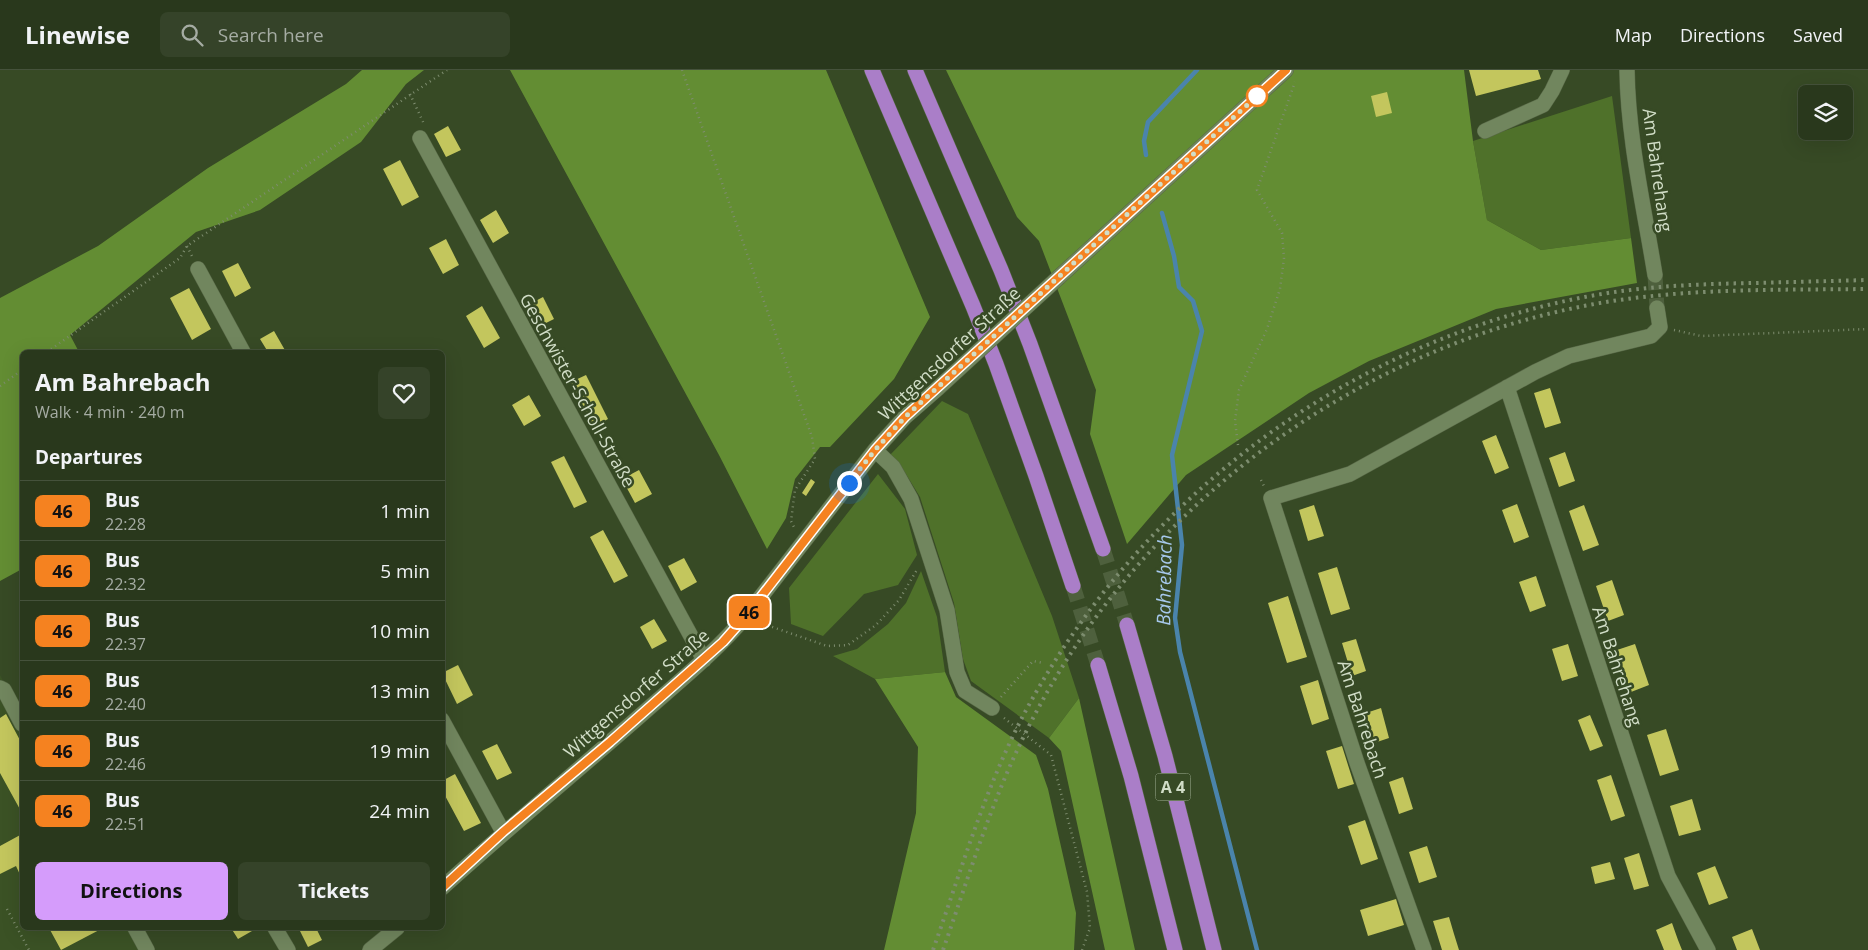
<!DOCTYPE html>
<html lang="en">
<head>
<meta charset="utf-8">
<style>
	body { margin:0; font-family:"Open Sans",sans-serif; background:#354329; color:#f1f3f6; height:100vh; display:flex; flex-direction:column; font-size:19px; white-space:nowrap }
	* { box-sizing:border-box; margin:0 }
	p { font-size:16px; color:#a5aca3 }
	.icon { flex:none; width:28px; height:28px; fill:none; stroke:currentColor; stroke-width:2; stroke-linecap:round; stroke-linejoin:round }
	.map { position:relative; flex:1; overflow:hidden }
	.sheet { position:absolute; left:20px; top:280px; width:425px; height:580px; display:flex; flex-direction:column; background:#29381c; border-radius:8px; box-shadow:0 5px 20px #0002,0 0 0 1px #45523b }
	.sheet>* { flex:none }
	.badge { padding:0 10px; border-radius:8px; font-size:18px; line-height:32px }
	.buttons { position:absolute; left:1798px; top:15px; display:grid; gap:10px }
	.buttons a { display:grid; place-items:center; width:55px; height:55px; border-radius:8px; background:#29381c; box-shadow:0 5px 20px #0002,0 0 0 1px #45523b; font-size:25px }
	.you { position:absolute; width:25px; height:25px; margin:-12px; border:4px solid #fff; border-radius:50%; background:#1a73e8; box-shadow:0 0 0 8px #1a73e833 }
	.map>.badge { position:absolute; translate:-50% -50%; box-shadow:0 0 0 2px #fff }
	h2 { padding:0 15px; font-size:19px; line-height:45px }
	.round { display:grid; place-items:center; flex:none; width:52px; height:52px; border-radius:8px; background:#354329 }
	.overview { display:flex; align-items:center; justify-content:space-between; height:85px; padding:0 15px }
	h1 { font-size:24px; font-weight:700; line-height:38px }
	.primary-button { display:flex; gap:10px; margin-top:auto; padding:10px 15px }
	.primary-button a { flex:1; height:58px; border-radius:8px; background:#d59cfb; color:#111; font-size:20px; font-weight:700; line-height:58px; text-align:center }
	.primary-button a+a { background:#354329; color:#f1f3f6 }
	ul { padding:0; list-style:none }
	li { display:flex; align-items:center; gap:15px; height:60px; padding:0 15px; border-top:1px solid #45523b }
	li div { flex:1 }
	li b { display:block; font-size:19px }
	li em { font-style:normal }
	li .badge { min-width:55px; font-weight:700; text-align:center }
	header { display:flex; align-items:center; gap:30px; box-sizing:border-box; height:70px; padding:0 25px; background:#29381c; border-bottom:1px solid #45523b }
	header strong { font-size:24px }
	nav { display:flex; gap:28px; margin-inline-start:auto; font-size:18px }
	.search { width:350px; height:45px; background:#354329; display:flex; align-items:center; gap:12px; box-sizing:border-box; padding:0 18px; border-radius:8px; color:#a5aca3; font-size:19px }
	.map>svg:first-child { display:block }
	.built { fill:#3b5225 }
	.green { fill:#4f712a }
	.forest { fill:#638d33 }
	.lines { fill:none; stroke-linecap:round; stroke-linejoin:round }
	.stream { stroke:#4a84ac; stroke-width:4.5 }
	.building { fill:#c3c65d }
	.minor-tunnel { stroke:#4e603d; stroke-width:15; stroke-dasharray:15 8; stroke-linecap:butt }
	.highway-tunnel { stroke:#4e603d; stroke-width:15; stroke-dasharray:15 8; stroke-linecap:butt }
	.minor-casing { stroke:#576746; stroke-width:16 }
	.highway-casing { stroke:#576746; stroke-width:16 }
	.path { stroke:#7e8d6f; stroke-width:2.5; stroke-dasharray:1 4; stroke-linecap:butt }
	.minor { stroke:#71865e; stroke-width:15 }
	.highway { stroke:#aa7ec8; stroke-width:15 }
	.rail { stroke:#7d8d6f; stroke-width:4; stroke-dasharray:2.5 5; stroke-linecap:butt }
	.minor-bridge-casing { stroke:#576746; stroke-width:16; stroke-linecap:butt }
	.minor-bridge { stroke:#71865e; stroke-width:15 }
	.line-casing { stroke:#fff; stroke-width:11 }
	.line { stroke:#f58220; stroke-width:8 }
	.walk { stroke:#d1ddc7; stroke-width:5; stroke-dasharray:0 9 }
	.stop-dot { fill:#fff; stroke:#f58220; stroke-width:2.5 }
	.labels { text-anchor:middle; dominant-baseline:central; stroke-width:5; stroke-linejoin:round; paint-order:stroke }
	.shield { fill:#374a25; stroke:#a3b196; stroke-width:1 }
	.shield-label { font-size:16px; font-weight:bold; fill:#d1ddc7 }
	.street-label { font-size:18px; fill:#d1ddc7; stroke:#374a25 }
	.water-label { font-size:19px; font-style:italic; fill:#a7c9ed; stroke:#374a25 }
</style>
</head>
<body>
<header>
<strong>Linewise</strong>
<div class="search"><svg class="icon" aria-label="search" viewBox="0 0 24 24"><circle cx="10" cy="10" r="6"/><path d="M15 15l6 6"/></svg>Search here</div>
<nav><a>Map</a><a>Directions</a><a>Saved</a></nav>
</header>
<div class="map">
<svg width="1868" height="880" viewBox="0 0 1868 880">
	<rect width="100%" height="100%" fill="#374a25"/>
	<!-- built -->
	<path class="built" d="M0,605l22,41v212h117l12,22h-151z"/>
	<!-- green -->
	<path class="green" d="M1612,26l19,142 -90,12 -54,-30 -14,-79z
		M942,331l26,13 84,202 27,82 -30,40 -78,-57 -8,-22 -9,-56 -34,-106 -16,-26 -14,-16z
		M878,404l27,35 12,46 -19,30 -34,9 -41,42 -32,-12 -2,-36z
		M921,501l16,46 8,55 -70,7 -42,-23 24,-7 31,-25 18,-21z"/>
	<!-- forest -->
	<path class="forest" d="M362,0h62l-18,14 -45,58 -101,68 -64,22 -126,103 9,17h-57v217l-22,12v-283l98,-52 110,-78 138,-84z
		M510,0h316l104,247 -36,62 -64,68h-10l-25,32 -9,39 -19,31 -48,-94z
		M946,0h518l9,71 14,79 54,30 90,-12 6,45 -141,26 -127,52 -60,32 -123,82 -59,69 -37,-110 6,-44 -57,-149 -22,-24z
		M945,602l11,25 80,58 12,34 28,124 -2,37h-190l32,-137 2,-66 -43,-68z
		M1079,628l56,252h-30l-44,-199 -12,-13z"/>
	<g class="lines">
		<!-- stream -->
		<path class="stream" d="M1146,85l-2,-14 4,-19 49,-52
			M1162,143l12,43 5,31 14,14 9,30 -30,124 10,90 -7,73 5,34 77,298"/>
	</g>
	<!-- building -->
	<path class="building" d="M1469,0h69l3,9 -65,17z
		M1387,22l5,21 -16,4 -5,-21z
		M448,56l13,24 -15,7 -12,-23z
		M400,90l19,37 -17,9 -19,-37z
		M496,140l13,23 -16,10 -13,-23z
		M446,169l13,26 -16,9 -14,-26z
		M238,193l13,25 -16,9 -13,-26z
		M189,218l22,41 -19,11 -22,-42z
		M543,227l11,22 -14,7 -12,-21z
		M482,236l18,32 -16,10 -18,-32z
		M274,261l12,21h-18l-8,-13z
		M586,305l22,44 -14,8 -23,-45z
		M1550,318l11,35 -16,5 -11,-35z
		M529,325l12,21 -17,10 -12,-21z
		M1496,365l13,33 -14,6 -13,-33z
		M1565,382l10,29 -16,6 -10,-29z
		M564,386l23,46 -13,6 -23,-46z
		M639,400l13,24 -17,9 -13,-24z
		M811,409l4,3 -9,14 -4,-3z
		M1517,434l12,33 -15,6 -12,-33z
		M1314,435l10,31 -16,5 -9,-31z
		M1584,435l15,40 -16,6 -14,-40z
		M603,460l25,46 -14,7 -24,-46z
		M684,488l13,24 -16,9 -13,-25z
		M1337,497l13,42 -19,6 -13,-42z
		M1536,506l10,30 -16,6 -11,-30z
		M1612,510l12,35 -16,6 -12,-35z
		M1288,526l19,61 -20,6 -19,-60z
		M654,549l13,22 -15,8 -12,-22z
		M1356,569l10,32 -14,5 -10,-33z
		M1568,574l10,32 -16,5 -10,-32z
		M1635,574l14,41 -18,7 -14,-42z
		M458,595l15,30 -16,9 -15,-31z
		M1318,610l11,39 -17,6 -12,-39z
		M1381,638l8,30 -15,5 -8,-30z
		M6,644l16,30v69l-22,-40v-55z
		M1590,645l13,31 -13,5 -12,-31z
		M1666,659l13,41 -19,6 -13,-41z
		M497,674l15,29 -15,7 -15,-29z
		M1342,676l12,38 -16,5 -12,-38z
		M455,704l26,49 -17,8 -22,-41v-9z
		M1611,705l14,41 -14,5 -14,-41z
		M1403,707l10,32 -14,5 -10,-32z
		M1692,729l9,31 -22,6 -9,-30z
		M1365,750l13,39 -17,6 -13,-39z
		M22,764v45l-6,-13 -16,8v-28z
		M1427,776l10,31 -18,6 -10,-31z
		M1639,783l10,33 -15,4 -10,-32z
		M1610,792l5,17 -20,5 -4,-17z
		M1715,796l13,32 -19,7 -12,-32z
		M1396,829l8,26 -36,11 -8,-26z
		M1449,847l5,17 5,16h-17l-9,-29z
		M1672,853l6,17 4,10h-18l-8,-20z
		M49,858h54l-42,22z
		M231,858h19l2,3 -14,8z
		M302,858h14l6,12 -14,7 -9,-18z
		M1752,859l8,21h-23l-5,-13z"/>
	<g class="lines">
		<!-- minor-tunnel -->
		<path class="minor-tunnel" d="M1655,205l2,33"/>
		<!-- highway-tunnel -->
		<path class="highway-tunnel" d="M1103,479l24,76
			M1073,516l25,79"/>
		<defs>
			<path id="minor" d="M1627,0c1,69 17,137 28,205
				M1485,61l58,-26 9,-14 10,-21
				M420,68l284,522
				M198,199l45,83
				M1059,207l227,-207
				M1507,317l161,489 40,74
				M875,380l18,17 18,32 36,111 10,62 8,19 27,17
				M0,618l4,2 18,34
				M442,650l61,112
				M442,818c65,-59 133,-115 199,-173 36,-32 74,-62 105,-99l129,-166 30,-33 32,-28
				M135,858l12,22
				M275,858l13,22
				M370,880l27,-22
				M1424,880l-67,-187 -86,-265 79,-24 185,-102 34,-16 82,-20 9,-9 -3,-19"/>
			<path id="highway" d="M872,0l101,236 23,58 40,112 37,110
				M915,0l86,200 29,74 73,205
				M1127,555l38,131 49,194
				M1098,595l33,111 44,174"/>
		</defs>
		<!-- minor casing -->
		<use href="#minor" class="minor-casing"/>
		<!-- highway casing -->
		<use href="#highway" class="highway-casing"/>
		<!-- path -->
		<path class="path" d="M682,0l130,367 3,22 -20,31 -4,31 4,8
			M410,24l14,30
			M187,176l5,10
			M1674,260l27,6 167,-7
			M47,282l133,-94 7,-12 260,-176
			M0,316l22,-16
			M1238,375l-3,-24 4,-31 28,-61 13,-40 4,-31 -2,-25 -25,-43 38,-108
			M1261,410l3,6
			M758,552l69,24 21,-1 28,-20 23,-25 19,-32
			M1001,627l32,-36 10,2
			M1004,648l47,37 36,137 3,36 -8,22
			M7,839l22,41"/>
		<!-- minor -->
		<use href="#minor" class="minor"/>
		<!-- highway -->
		<use href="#highway" class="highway"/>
		<!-- rail -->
		<path class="rail" d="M933,880c28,-79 52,-162 91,-236 116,-217 324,-373 566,-418 55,-10 109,-12 164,-13 38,-1 76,-2 114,-3
			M943,880c27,-77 50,-155 88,-228 111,-217 328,-377 569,-419 88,-15 179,-13 268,-14"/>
		<defs>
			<path id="minor-bridge" d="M937,319l122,-112"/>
		</defs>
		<!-- minor-bridge casing -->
		<use href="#minor-bridge" class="minor-bridge-casing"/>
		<!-- minor-bridge -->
		<use href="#minor-bridge" class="minor-bridge"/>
	</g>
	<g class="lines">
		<defs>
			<path id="line" d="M442,818l61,-56 107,-90 113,-100 23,-26 129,-166 30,-33 381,-347"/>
		</defs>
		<!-- line casing -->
		<use href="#line" class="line-casing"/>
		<!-- line -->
		<use href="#line" class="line"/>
		<!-- walk -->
		<path class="walk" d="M849,413l26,-33 30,-33 352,-321"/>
	</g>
	<!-- markers -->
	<circle class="stop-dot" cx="1257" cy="26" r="10"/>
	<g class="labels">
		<!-- shield labels -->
		<rect class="shield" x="1155.5" y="703.5" width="35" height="27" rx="4"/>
		<g class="shield-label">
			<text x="1173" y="717">A 4</text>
		</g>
		<!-- street labels -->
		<g class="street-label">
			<text transform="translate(1658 100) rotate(82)">Am Bahrehang</text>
			<text transform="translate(949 283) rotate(-43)">Wittgensdorfer Straße</text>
			<text transform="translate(578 320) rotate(61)">Geschwister-Scholl-Straße</text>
			<text transform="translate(1618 596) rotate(72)">Am Bahrehang</text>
			<text transform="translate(636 623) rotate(-41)">Wittgensdorfer Straße</text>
			<text transform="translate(1363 649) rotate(72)">Am Bahrebach</text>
		</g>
		<!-- water labels -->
		<g class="water-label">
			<text transform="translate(1164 510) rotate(-89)">Bahrebach</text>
		</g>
	</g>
</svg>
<div class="buttons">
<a><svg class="icon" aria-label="layers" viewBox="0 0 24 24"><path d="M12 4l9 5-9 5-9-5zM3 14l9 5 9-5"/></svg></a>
</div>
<div class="you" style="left:849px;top:413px"></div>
<b class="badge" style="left:749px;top:542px;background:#f58220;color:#111">46</b>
<section class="sheet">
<div class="overview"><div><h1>Am Bahrebach</h1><p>Walk · 4 min · 240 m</p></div><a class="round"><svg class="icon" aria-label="heart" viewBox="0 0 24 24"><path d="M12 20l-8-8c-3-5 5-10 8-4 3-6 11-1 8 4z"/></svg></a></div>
<h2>Departures</h2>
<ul>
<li><span class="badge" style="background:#f58220;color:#111">46</span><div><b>Bus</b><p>22:28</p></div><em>1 min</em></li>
<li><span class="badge" style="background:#f58220;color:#111">46</span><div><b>Bus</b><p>22:32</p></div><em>5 min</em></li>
<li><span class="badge" style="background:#f58220;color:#111">46</span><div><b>Bus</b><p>22:37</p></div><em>10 min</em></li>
<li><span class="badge" style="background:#f58220;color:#111">46</span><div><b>Bus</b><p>22:40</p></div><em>13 min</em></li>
<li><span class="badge" style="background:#f58220;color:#111">46</span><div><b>Bus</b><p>22:46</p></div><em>19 min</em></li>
<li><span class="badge" style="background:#f58220;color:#111">46</span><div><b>Bus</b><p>22:51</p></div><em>24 min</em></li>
</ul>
<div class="primary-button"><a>Directions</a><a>Tickets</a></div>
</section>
</div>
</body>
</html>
